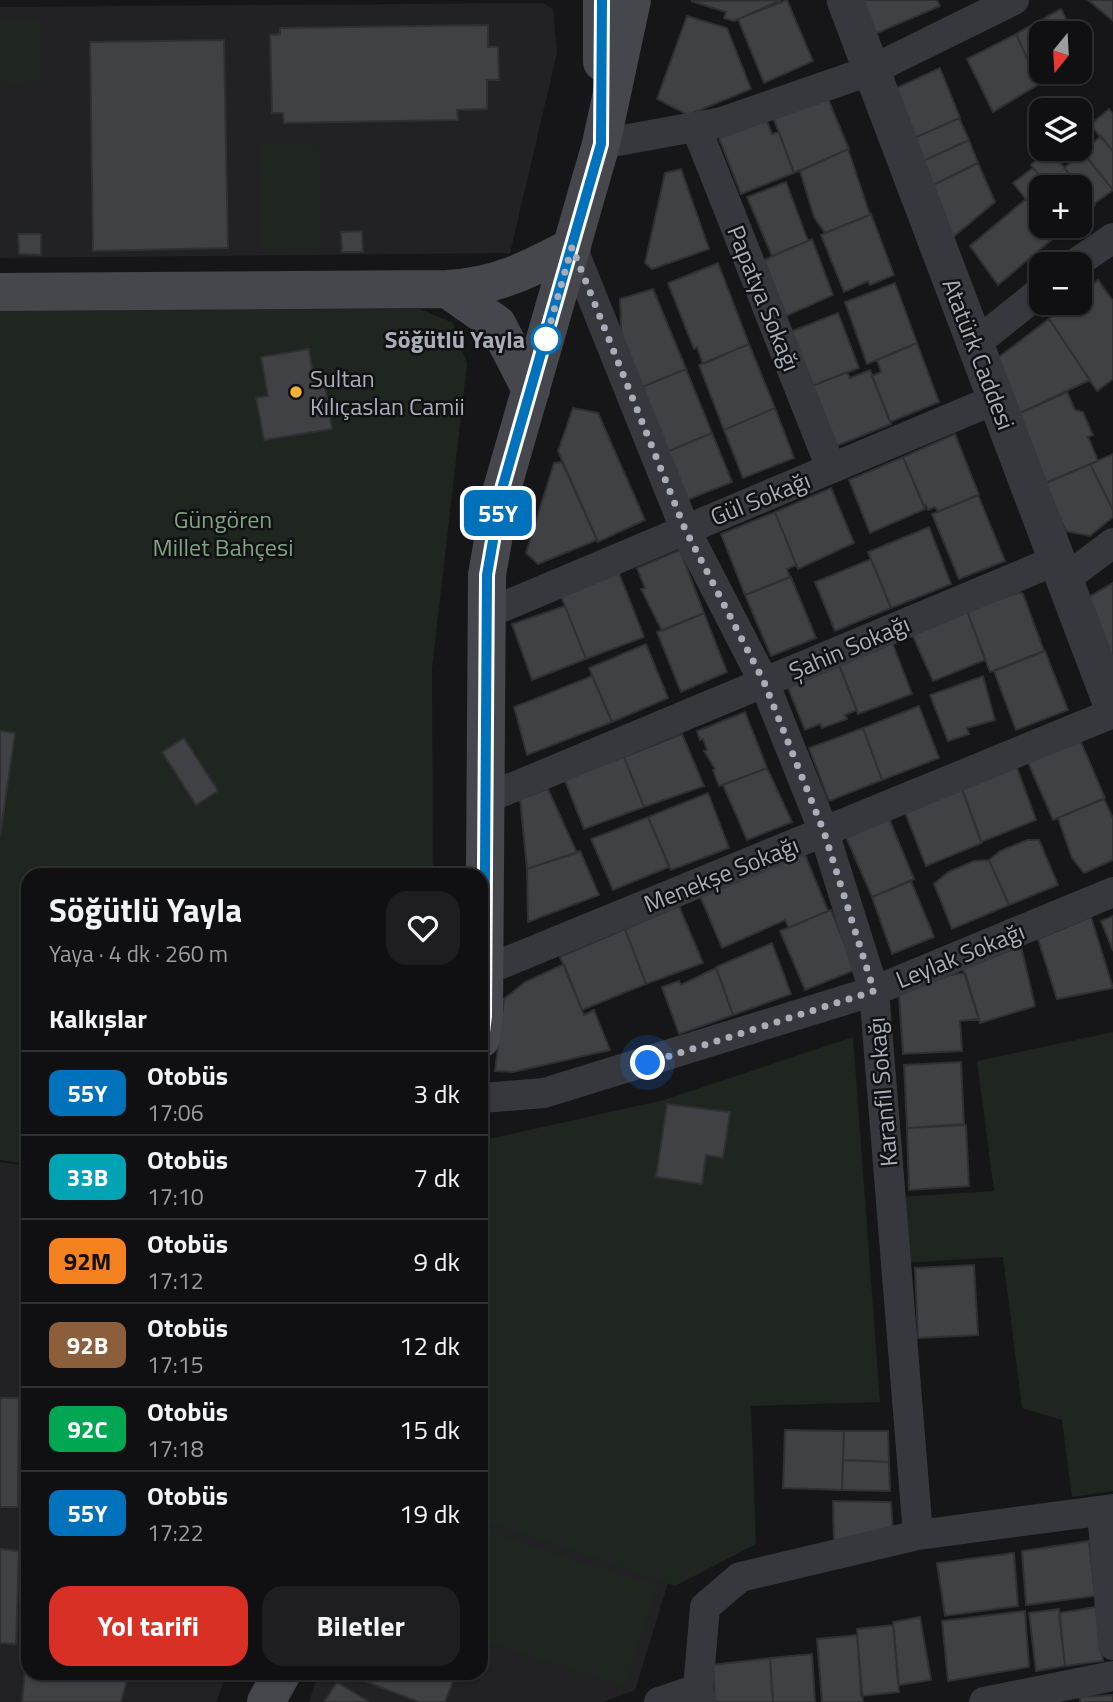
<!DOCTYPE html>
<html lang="tr">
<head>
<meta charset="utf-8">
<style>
	body { margin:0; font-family:"Titillium Web",sans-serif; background:#1e1e20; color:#f1f3f6; height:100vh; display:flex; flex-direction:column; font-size:26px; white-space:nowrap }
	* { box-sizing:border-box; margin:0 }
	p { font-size:23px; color:#9c9d9f }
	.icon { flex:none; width:38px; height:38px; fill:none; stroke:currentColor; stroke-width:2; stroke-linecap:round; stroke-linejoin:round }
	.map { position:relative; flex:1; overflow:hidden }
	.side { position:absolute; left:21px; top:868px; width:467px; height:812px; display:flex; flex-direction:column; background:#101012; border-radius:21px; box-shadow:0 2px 5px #0004,0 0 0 2px #303032 }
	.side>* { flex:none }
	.badge { padding:0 14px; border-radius:10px; font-size:24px; line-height:46px }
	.needle { width:46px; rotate:198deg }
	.buttons { position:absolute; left:1029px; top:21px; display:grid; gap:14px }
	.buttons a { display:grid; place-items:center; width:63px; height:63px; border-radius:14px; background:#101012; box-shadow:0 2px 5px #0004,0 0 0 2px #303032; font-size:35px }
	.you { position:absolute; width:35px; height:35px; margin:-18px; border:5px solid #fff; border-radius:50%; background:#1a73e8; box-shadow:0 0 0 10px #1a73e833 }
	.map>.badge { position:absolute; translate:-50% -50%; box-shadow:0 0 0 4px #fff }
	h2 { padding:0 28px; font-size:26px; line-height:63px }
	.round { display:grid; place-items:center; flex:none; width:74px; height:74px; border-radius:21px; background:#1e1e20 }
	.head { display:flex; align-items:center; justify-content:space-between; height:119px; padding:0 28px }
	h1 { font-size:33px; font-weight:700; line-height:52px }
	.button { display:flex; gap:14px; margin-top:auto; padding:14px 28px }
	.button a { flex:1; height:80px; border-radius:21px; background:#d93025; color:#fff; font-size:28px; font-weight:700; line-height:80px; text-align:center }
	.button a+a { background:#1e1e20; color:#f1f3f6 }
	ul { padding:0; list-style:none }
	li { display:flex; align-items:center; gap:21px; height:84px; padding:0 28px; border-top:2px solid #303032 }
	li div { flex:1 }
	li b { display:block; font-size:26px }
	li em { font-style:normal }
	li .badge { min-width:77px; font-weight:700; text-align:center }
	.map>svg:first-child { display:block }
	.built { fill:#222225 }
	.green { fill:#1e261f }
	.building { fill:#404145; stroke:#303034; stroke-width:2 }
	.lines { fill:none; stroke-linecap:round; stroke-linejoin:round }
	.minor { stroke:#37383d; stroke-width:30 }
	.tertiary { stroke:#37383d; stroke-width:37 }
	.secondary { stroke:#45474d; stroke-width:38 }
	.line-casing { stroke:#fff; stroke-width:16 }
	.line { stroke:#0072bc; stroke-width:10 }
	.walk { stroke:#a8adb8; stroke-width:7; stroke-dasharray:0 12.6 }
	.stop-dot { fill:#fff; stroke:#0072bc; stroke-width:3.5 }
	.poi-dot { fill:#f2b134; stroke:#111113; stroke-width:2.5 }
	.labels { text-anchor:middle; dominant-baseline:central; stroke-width:5; stroke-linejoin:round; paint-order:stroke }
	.street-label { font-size:24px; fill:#a8adb8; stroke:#111113 }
	.stop-label { font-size:24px; font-weight:bold; fill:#a8adb8; stroke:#111113; text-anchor:end }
	.poi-label { font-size:24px; fill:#a8adb8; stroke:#111113; text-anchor:start }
	.park-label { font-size:24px; fill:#7fa381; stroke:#111113 }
</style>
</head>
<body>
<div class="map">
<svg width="1113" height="1702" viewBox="0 0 1113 1702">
	<rect width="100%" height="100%" fill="#161618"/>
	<!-- built -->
	<path class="built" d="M543,3l10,6 4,44 -47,200 -510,5v-251z
		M0,1162l28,4v507h199l-11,29h-216z
		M481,1521l187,62 -33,107 -32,12h-294l9,-29h163z"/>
	<!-- green -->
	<path class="green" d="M0,19l40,1 -1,63 -39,-1z
		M319,144l2,104 -60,1 -2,-104z
		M0,309h420l33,14 14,41 -35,305 1,206h-405v289l-28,-4z
		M1113,1032v459l-41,6 -10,-77 -40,-12 -19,-151 -99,6 -6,-66 96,-6 -17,-130z
		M853,1037l27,365 -129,4 5,138 -81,42 -194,-65v-372l3,-9 180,-40z
		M481,1529l177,57 -33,100 -144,-46z"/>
	<!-- building -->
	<path class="building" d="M781,0l-47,21 -10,-3 2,-6 -35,-11z
		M787,0l26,61 -49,22 -26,-64z
		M862,0h75l3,6 -65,28z
		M1088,0h25v21z
		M1061,9l12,24h-32v39h17l-19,12 -23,-50z
		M687,16l40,12 24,61 -63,26 -31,-16z
		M488,25v22h10l1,33h-12v29l-30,1 1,10 -174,3 -1,-10h-11l-2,-78 10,-1v-6z
		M1016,34l23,50 -46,28 -26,-53z
		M224,40l4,208 -135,3 -3,-209z
		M940,68l20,50 -46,20 -20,-49z
		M826,94l23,55 -55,24 -21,-56z
		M1109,109l4,5v37l-23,-26z
		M959,118l10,22 -46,21 -9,-23z
		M766,119l6,15 7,-2 15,41 -53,21 -22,-56z
		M1101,136l12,15v39l-31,-38z
		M969,140l9,23 -45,22 -10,-24z
		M848,149l22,66 -45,18 -11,-16 -14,-46z
		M1049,149l46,56 -15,12v-30h-32l-17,-22z
		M1083,152l30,38 -19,14 -30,-36z
		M978,163l17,39 -42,35 -20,-52z
		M1033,168l15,19h-7v31l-28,-35z
		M681,169l28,80 -57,20 -7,-6 20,-90z
		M786,182l22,59 -36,15 -25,-59z
		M1026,199l15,19v8h7l8,10 -58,49 -28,-39z
		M871,214l23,61 -24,10 -2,-4 -24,11 -23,-57z
		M1048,226h24l-14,12z
		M362,231l1,21h-21l-1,-20z
		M18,234h23v21l-22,-1z
		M812,239l21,56 -47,21 -22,-56z
		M718,263l31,81 -46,20 -6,-17 -3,2 -26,-66z
		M1098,280l15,21v78l-16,12 -48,-72 20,-16h11v-8z
		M895,283l22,60 -50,21 -22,-62z
		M653,289l33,80 -49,20 -15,-33 -2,-57z
		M838,313l21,55 -47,18 -20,-55z
		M1049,319l41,61 -72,34 -22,-55z
		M917,343l22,59 -49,20 -18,-46 9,-4 -4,-12z
		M749,344l26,64 -51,22 -25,-65z
		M309,349l6,40 10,-2 7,42 -68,11 -8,-42 12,-2 -7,-39z
		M686,369l26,64 -50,21 -25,-65z
		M870,370l21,54 -57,23 -22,-61 35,-14 3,6z
		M1067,392l8,18 8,2 10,23 -5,2 10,24 -53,22 -27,-69z
		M573,408l25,5 47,107 -47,22 -40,-91z
		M775,408l19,50 -51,20 -19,-48z
		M712,433l20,49 -50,20 -20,-48z
		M955,434l24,61 -41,17 -3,-5 -7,3 -2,-5 -2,1 -21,-49z
		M1113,454v56l-23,-46z
		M903,457l22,52 -55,24 -21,-53z
		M562,462l35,78 -59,24 -12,-11 28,-90z
		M1090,464l23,46v7l-23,19 -24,-5 -22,-47z
		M831,488l23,55 -56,26 -23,-57z
		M978,495l27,66 -46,18 -27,-65z
		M775,512l21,53 -9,4 3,8 -45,18 -24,-61z
		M929,527l22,57 -60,24 -23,-56z
		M680,550l24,63 -42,18 -21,-42 4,-1 -8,-20z
		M871,559l20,49 -56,23 -20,-49z
		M619,573l25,64 -58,22 -25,-63z
		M791,577l25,61 -45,18 -26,-61z
		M1113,583v81l-26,-66z
		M1019,592l4,2 21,57 -54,21 -23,-61z
		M565,606l21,53 -54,21 -20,-56z
		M967,611l18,49 -52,21 -22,-49z
		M704,613l23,59 -46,20 -24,-60z
		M892,642l20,52 -54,20 -20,-52z
		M646,644l22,54 -56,24 -23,-54z
		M1045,651l23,59 -52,20 -22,-59z
		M838,663l19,47 -12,5 2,4 -25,9 -2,-4 -15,6 -19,-47z
		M592,676l20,46 -85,33 -13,-48z
		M983,676l12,44 -28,8 2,6 -21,7 -18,-46z
		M919,706l20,52 -57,22 -19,-52z
		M745,712l22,56 -48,18 -6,-16 2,-1 -11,-18 3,-1 -4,-11 -3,1 -3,-9z
		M863,728l19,52 -53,21 -20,-53z
		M0,731l15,2 -15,103z
		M682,734l22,52 -60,21 -20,-50z
		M184,738l34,53 -22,14 -34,-53z
		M1081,742l24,56 -52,22 -26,-60z
		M624,757l20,50 -60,22 -20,-51z
		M1016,765l20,55 -55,22 -20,-56z
		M767,768l25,54 -45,18 -24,-55z
		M961,786l21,57 -56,23 -22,-56z
		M548,789l29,64 -50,16 -7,-70z
		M708,793l21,55 -58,22 -23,-53z
		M1104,799l9,19v42l-29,13 -12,-15 -14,-40z
		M888,816l26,63 -42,18 -27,-62z
		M648,817l21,50 -56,23 -22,-51z
		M1027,840h12l19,45 -49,20 -20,-45 11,-9z
		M580,851l19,44 -71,27 -1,-53z
		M804,852l24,59 -39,17 -4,-8 -63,28 -22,-52z
		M989,860l20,45 -57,24 -18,-45 14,-12 26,-11z
		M911,881l23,56 -42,17 -20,-57z
		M679,906l24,57 -57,21 -21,-55z
		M831,910l24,60 -50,20 -25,-59z
		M1113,916v35l-12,-30z
		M1091,917l22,71 -56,11 -19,-60z
		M625,929l21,55 -64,26 -22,-53z
		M772,943l19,51 -58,21 -17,-48z
		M1021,946l14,60 -55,17 -17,-54z
		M564,964l20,51 10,-5 16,40 -97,22 -18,-1 9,-72 21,-17z
		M716,968l17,47 -54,19 -17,-47 17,-6 2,4z
		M965,973l14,46 -19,2 2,30 -59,3 -4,-59 51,-20z
		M961,1062l3,62 -57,4 -3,-63z
		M667,1104l63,8 -7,46 -17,-3 -4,29 -46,-7z
		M966,1125l3,61 -60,4 -2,-62z
		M974,1265l4,70 -60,3 -3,-70z
		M0,1398h19l-1,109h-18z
		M785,1430l59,1 -2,59 -59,-2z
		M844,1431h44l1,31 -46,-2z
		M843,1460l46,2 1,29 -48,-1z
		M833,1501l58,1 2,34 -59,8z
		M1089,1541l6,55 -69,9 -4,-54z
		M0,1549l19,2 -3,93 -16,-1z
		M1014,1553l4,53 -73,10 -8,-53z
		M1096,1607l7,54 -38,5 -6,-53z
		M1059,1609l6,57 -29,5 -7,-58z
		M1025,1611l4,56 -81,14 -6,-60z
		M920,1617l11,63 -32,5 -6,-63z
		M893,1625l6,67 -38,4 -4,-67z
		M857,1635l6,67h-41l-5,-63z
		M27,1651l1,22h101l-8,29h-99z
		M812,1654l3,48h-42l-3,-44z
		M770,1658l3,44h-58l-2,-37z
		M355,1673h101l-11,29h-26l-65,-25z
		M337,1682l32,20h-45z
		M1113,1695v7h-33v-5z"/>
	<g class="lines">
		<!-- minor -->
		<path class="minor" d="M696,127l135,341
			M601,144l121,-22 150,-52 142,-70
			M572,247l113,282 79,153 60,150 50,159 44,544
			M1075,264l38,-26
			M975,344l66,-53
			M1065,579l48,-36
			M486,614l510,-215
			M485,799l572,-239
			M484,971l629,-258
			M481,1098l63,-5 330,-102 239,-99
			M1102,1511l11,134
			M659,1702l39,-13
			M702,1702l-4,-13 7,-82 35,-30 178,-42 195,-26
			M984,1702l129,-26"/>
		<!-- tertiary -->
		<path class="tertiary" d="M845,0l268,708"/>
		<!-- secondary -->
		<path class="secondary" d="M602,62v-62
			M0,292l447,-3
			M531,390l-34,-66 -50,-35c51,-3 81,-19 125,-42
			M481,1039l3,-23 3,-441 15,-86 99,-345 31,-144
			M266,1702l16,-29"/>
	</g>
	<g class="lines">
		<defs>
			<path id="line" d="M481,1040l3,-24 3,-441 15,-86 99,-345 1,-144"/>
		</defs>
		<!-- line casing -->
		<use href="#line" class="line-casing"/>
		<!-- line -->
		<use href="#line" class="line"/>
		<!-- walk -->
		<path class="walk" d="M546,339l-1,3 27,-95 113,282 79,153 60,150 50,159 -226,72"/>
	</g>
	<!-- markers -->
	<circle class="stop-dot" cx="546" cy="339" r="14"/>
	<circle class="poi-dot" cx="296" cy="392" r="7"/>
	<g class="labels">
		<!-- street labels -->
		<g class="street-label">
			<text transform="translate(764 298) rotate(68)">Papatya Sokağı</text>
			<text transform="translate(979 354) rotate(69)">Atatürk Caddesi</text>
			<text transform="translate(760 498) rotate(-22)">Gül Sokağı</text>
			<text transform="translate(849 647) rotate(-23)">Şahin Sokağı</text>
			<text transform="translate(721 874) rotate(-22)">Menekşe Sokağı</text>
			<text transform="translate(960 955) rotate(-22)">Leylak Sokağı</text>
			<text transform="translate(882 1092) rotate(-95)">Karanfil Sokağı</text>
		</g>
		<!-- stop labels -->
		<g class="stop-label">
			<text x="525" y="339">Söğütlü Yayla</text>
		</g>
		<!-- poi labels -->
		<g class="poi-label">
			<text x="310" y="378">Sultan<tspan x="310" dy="28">Kılıçaslan Camii</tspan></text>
		</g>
		<!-- park labels -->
		<g class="park-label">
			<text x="223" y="519">Güngören<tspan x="223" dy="28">Millet Bahçesi</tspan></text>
		</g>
	</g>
</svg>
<div class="buttons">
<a><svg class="needle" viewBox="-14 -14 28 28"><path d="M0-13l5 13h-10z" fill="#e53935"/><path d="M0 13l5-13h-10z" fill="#9c9d9f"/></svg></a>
<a><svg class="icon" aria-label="layers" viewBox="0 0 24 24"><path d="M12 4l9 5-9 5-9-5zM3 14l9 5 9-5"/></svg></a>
<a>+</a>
<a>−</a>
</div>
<div class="you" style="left:648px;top:1063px"></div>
<b class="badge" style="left:498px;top:513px;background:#0072bc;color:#fff">55Y</b>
<section class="side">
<div class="head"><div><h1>Söğütlü Yayla</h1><p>Yaya · 4 dk · 260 m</p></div><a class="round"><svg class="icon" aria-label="heart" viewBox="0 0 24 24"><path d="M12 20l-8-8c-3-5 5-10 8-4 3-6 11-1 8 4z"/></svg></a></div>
<h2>Kalkışlar</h2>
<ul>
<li><span class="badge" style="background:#0072bc;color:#fff">55Y</span><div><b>Otobüs</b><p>17:06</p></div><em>3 dk</em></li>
<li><span class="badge" style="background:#00a3b4;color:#fff">33B</span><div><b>Otobüs</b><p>17:10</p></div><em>7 dk</em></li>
<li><span class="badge" style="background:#f58220;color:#111">92M</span><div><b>Otobüs</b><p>17:12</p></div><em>9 dk</em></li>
<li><span class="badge" style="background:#8b5e3c;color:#fff">92B</span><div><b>Otobüs</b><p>17:15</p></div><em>12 dk</em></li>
<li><span class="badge" style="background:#00a651;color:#fff">92C</span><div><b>Otobüs</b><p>17:18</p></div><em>15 dk</em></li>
<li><span class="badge" style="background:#0072bc;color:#fff">55Y</span><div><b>Otobüs</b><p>17:22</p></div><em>19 dk</em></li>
</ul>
<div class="button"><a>Yol tarifi</a><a>Biletler</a></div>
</section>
</div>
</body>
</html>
